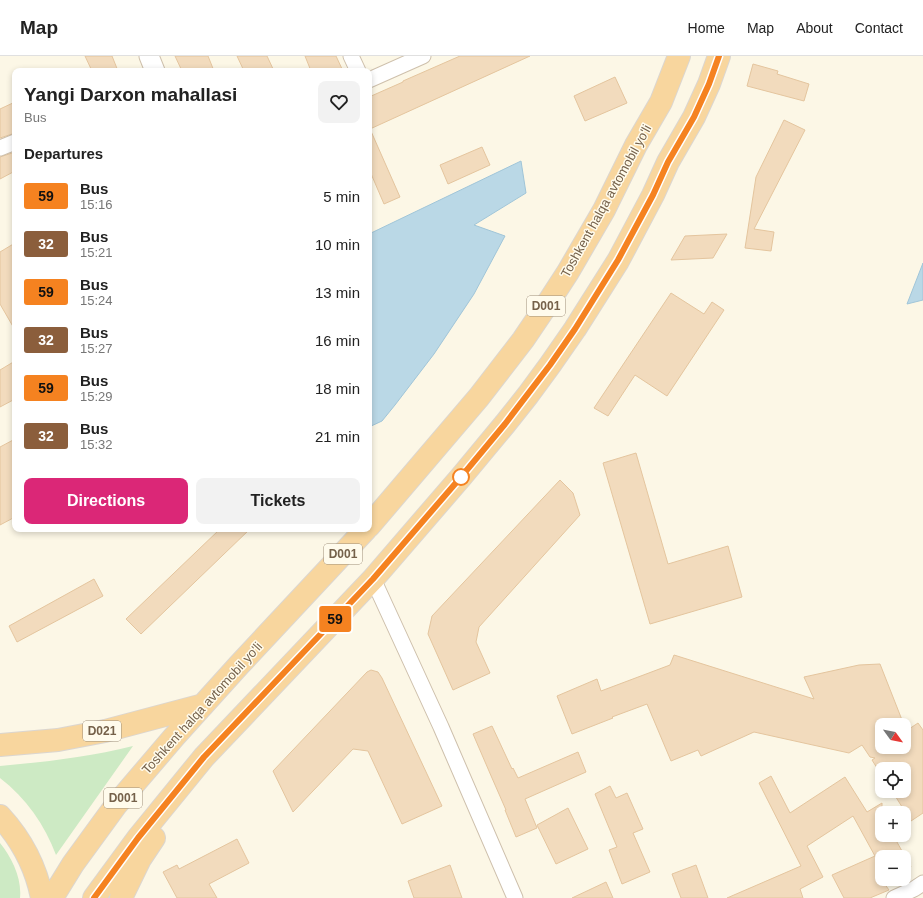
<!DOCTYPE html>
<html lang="en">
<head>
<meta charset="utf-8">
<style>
	body { margin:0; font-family:Helvetica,sans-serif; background:#f2f2f2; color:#222; height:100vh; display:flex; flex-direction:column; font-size:15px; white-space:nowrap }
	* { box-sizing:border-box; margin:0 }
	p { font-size:13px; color:#767676 }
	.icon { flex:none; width:22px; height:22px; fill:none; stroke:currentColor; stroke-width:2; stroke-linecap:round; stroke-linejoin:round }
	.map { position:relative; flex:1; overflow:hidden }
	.drawer { position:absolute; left:12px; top:12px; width:360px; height:464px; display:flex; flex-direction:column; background:#fff; border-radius:8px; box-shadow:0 2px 6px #0003 }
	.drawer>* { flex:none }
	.badge { padding:0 8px; border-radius:3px; font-size:14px; line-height:26px }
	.needle { width:26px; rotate:123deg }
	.fabs { position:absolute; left:875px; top:662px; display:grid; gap:8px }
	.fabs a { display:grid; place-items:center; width:36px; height:36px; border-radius:8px; background:#fff; box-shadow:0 2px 6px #0003; font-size:20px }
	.map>.badge { position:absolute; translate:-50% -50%; box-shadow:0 0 0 2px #fff }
	h2 { padding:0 12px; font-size:15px; line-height:36px }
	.round { display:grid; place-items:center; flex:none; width:42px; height:42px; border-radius:8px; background:#f2f2f2 }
	.headline { display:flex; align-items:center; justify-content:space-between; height:68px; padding:0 12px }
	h1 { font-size:19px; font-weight:700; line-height:30px }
	.primary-button { display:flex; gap:8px; margin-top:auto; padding:8px 12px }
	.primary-button a { flex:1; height:46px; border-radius:8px; background:#db2777; color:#fff; font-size:16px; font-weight:700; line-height:46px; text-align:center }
	.primary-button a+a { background:#f2f2f2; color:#222 }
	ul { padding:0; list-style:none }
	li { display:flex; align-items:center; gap:12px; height:48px; padding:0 12px }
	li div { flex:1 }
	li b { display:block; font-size:15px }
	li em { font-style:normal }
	li .badge { min-width:44px; font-weight:700; text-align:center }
	header { display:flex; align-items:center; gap:24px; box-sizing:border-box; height:56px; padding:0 20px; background:#fff; border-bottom:1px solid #e0e0e0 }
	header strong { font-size:19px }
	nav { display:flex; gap:22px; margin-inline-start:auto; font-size:14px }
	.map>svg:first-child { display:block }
	.green { fill:#cdeac4 }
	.water { fill:#bad8e6; stroke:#a0c5d8 }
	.building { fill:#f2dbbd; stroke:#e4c59e }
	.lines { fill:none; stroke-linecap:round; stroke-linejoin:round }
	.minor-casing { stroke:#cec0ac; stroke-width:17 }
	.tertiary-casing { stroke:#cec0ac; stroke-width:21 }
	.trunk-casing { stroke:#dbd6d0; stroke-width:24 }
	.minor { stroke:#fff; stroke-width:15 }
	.tertiary { stroke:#fff; stroke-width:19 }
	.trunk { stroke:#f8d69e; stroke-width:22 }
	.line-casing { stroke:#fff; stroke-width:9 }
	.line { stroke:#f58220; stroke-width:6 }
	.stop-dot { fill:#fff; stroke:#f58220; stroke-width:2 }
	.labels { text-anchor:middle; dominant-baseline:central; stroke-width:3; stroke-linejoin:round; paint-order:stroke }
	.shield { fill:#fffbec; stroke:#9e8f7b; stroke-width:1 }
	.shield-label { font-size:12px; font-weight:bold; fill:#75614a }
	.street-label { font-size:13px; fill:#75614a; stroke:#fffbec }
</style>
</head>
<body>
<header>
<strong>Map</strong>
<nav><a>Home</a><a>Map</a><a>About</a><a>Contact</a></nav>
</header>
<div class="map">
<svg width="923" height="842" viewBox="0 0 923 842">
	<rect width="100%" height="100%" fill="#fcf7e6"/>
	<!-- green -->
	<path class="green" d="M133,690l-77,109c-11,-30 -30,-57 -56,-77v-12c45,-4 89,-9 133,-20z
		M0,787c12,15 22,35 20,55h-20z"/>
	<!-- water -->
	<path class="water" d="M521,105l5,32 -52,32 31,11 -31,58 -40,60 -39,51 -13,16 -13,6v-193z
		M923,207v37l-16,4z"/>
	<!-- building -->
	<path class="building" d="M85,0h27l6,15h-26z
		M175,0h33l6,15h-32z
		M237,0h30l7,15h-30z
		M305,0h31l7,15h-32z
		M460,0h70l-160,73 30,68 -16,7 -15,-35v-72l34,-15v-1z
		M753,8l25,7 -1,3 32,10 -5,17 -57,-15z
		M615,21l12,26 -42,18 -11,-25z
		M15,46v31l-15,5v-29z
		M784,64l21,10 -51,99 20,3 -3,19 -26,-3 11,-71z
		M482,91l8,18 -42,19 -8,-19z
		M15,96v19l-15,8v-22z
		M727,178l-14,24 -42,2 14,-24z
		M15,187v87l-15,-26v-52z
		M671,237l33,21 8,-12 12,8 -57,86 -32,-21 -27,41 -14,-8z
		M15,305v38l-15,8v-37z
		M15,383v78l-15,8v-78z
		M636,397l32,111 60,-18 14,51 -92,27 -47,-161z
		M560,424l13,13 7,22 -101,112 -3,15 14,31 -37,17 -25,-56 4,-18z
		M220,473h30l-109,105 -15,-15z
		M94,523l9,17 -86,46 -8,-16z
		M674,599l140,44 -10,-22 55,-12 21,-1 24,61h-22v22h22v-21l2,5 12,-8 5,7v83l-12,8 -19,-30h12v-22h-22v7l-10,-16 3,-2 -5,-1 -8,-12 -13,8 -95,-21 -53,24 -3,-6 -27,11 -24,-57 -35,13 1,1 -41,16 -15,-38 40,-17 4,12 69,-26z
		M371,614l7,2 4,6 60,128 -40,18 -34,-73 -15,-2 -60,63 -20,-41 94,-99z
		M492,670l20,43 1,-1 5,10 60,-26 8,20 -61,27 12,29 -21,9 -11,-27h1l-14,-32 -19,-44z
		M771,720l19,37 55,-36 22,35 15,-9v32h11l18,32 -7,4v-14h-22v22h9l-7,4 5,7 -19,8h-26l-12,-23 43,-19 -22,-40 -46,30 16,31 -23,12 3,9h-76l74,-32 -42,-83z
		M610,730l6,12 11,-5 16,36 -10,4 17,39 -28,12 -13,-34 8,-3 -22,-53z
		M568,752l20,41 -32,15 -19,-39z
		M237,783l12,24 -40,21 8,14h-40l-14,-26 14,-7 2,4z
		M450,809l12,33h-48l-6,-17z
		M696,809l12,33h-27l-9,-24z
		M606,826l7,16h-41z"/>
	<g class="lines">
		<defs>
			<path id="minor" d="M351,0l7,15
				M369,24l54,-24
				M0,92l15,-6
				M373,523l68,148 74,171
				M894,842l20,-9 9,-6"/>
			<path id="tertiary" d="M149,0l6,15"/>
			<path id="trunk" d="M369,470l110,-129 44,-57 23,-34 22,-34 36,-62 32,-65 25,-43 18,-46
				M0,689l58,-5 47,-9 98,-26
				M0,760c22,24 36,51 42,82
				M52,842l21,-34 43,-59 58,-68 65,-72 127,-136
				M94,842l44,-60 66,-81 169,-178 88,-102 44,-53 23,-29 22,-30 25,-36 43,-68 35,-66 15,-33 26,-45 15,-33 10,-28
				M121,842l19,-39 14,-21"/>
		</defs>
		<!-- minor casing -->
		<use href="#minor" class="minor-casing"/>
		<!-- tertiary casing -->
		<use href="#tertiary" class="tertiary-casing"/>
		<!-- trunk casing -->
		<use href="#trunk" class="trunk-casing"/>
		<!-- minor -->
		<use href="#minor" class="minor"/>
		<!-- tertiary -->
		<use href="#tertiary" class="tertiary"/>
		<!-- trunk -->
		<use href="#trunk" class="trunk"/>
	</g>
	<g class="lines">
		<defs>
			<path id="line" d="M94,842l44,-60 66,-81 169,-178 88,-102 44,-53 45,-59 25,-36 43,-69 35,-65 15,-33 26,-45 15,-33 10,-28"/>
		</defs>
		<!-- line casing -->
		<use href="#line" class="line-casing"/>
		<!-- line -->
		<use href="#line" class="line"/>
	</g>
	<!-- markers -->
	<circle class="stop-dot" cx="461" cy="421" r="8"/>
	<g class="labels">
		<!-- shield labels -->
		<g class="shield">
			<rect x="527" y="240" width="38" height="20" rx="3"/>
			<rect x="324" y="488" width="38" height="20" rx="3"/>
			<rect x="83" y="665" width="38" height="20" rx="3"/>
			<rect x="104" y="732" width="38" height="20" rx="3"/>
		</g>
		<g class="shield-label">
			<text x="546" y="250">D001</text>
			<text x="343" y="498">D001</text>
			<text x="102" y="675">D021</text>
			<text x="123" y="742">D001</text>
		</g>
		<!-- street labels -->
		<g class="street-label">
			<text transform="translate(606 145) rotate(-61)">Toshkent halqa avtomobil yo'li</text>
			<text transform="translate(202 652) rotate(-48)">Toshkent halqa avtomobil yo'li</text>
		</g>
	</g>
</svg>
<div class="fabs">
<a><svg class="needle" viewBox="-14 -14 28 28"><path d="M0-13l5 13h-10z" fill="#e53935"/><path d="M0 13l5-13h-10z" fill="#767676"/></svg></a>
<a><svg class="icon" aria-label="locate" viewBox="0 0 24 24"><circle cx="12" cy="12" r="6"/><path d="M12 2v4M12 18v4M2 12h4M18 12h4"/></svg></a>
<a>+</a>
<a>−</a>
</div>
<b class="badge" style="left:335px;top:563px;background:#f58220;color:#111">59</b>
<section class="drawer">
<div class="headline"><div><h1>Yangi Darxon mahallasi</h1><p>Bus</p></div><a class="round"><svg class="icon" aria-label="heart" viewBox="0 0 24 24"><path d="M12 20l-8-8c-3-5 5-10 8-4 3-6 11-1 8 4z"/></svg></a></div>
<h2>Departures</h2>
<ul>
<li><span class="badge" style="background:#f58220;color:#111">59</span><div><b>Bus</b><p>15:16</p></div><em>5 min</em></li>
<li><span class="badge" style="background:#8b5e3c;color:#fff">32</span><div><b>Bus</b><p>15:21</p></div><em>10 min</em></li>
<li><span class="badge" style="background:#f58220;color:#111">59</span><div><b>Bus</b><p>15:24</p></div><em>13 min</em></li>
<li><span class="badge" style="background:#8b5e3c;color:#fff">32</span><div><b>Bus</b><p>15:27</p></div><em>16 min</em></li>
<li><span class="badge" style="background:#f58220;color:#111">59</span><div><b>Bus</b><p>15:29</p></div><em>18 min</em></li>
<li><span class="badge" style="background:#8b5e3c;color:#fff">32</span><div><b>Bus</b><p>15:32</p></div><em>21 min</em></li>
</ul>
<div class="primary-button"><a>Directions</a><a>Tickets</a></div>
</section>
</div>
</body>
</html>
